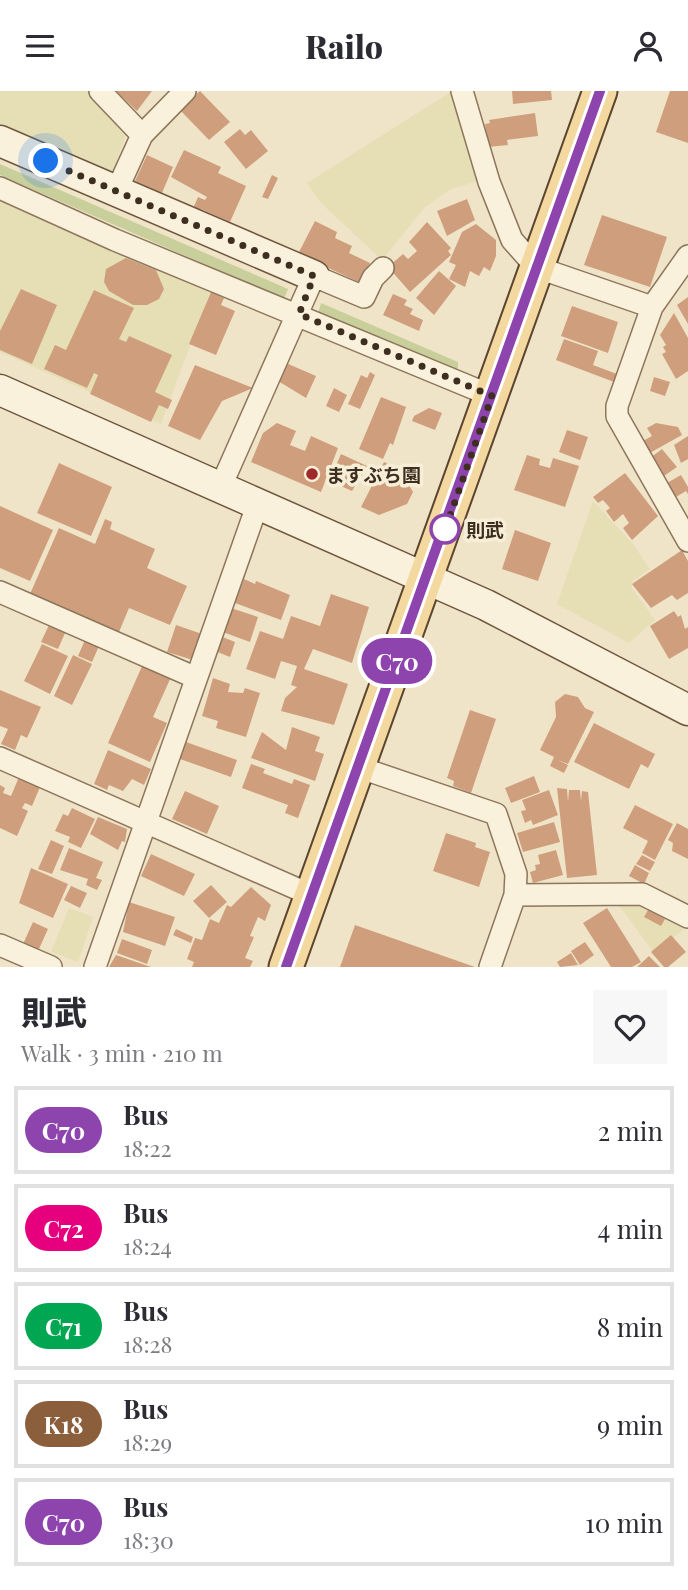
<!DOCTYPE html>
<html lang="en">
<head>
<meta charset="utf-8">
<style>
	body { margin:0; font-family:"Playfair Display","Noto Sans JP",serif; background:#f7f7f7; color:#2b2b33; height:100vh; display:flex; flex-direction:column; font-size:26px; white-space:nowrap }
	* { box-sizing:border-box; margin:0 }
	p { font-size:23px; color:#7c7c81 }
	.icon { flex:none; width:38px; height:38px; fill:none; stroke:currentColor; stroke-width:2; stroke-linecap:round; stroke-linejoin:round }
	.map { position:relative; height:876px; overflow:hidden }
	.drawer { display:flex; flex-direction:column; background:#fff; flex:1 }
	.drawer>* { flex:none }
	.badge { padding:0 14px; border-radius:23px; font-size:24px; line-height:46px }
	.you { position:absolute; width:35px; height:35px; margin:-18px; border:5px solid #fff; border-radius:50%; background:#1a73e8; box-shadow:0 0 0 10px #1a73e833 }
	.map>.badge { position:absolute; translate:-50% -50%; box-shadow:0 0 0 4px #fff }
	.round { display:grid; place-items:center; flex:none; width:74px; height:74px; border-radius:0px; background:#f7f7f7 }
	.summary { display:flex; align-items:center; justify-content:space-between; height:119px; padding:0 21px }
	h1 { font-size:33px; font-weight:800; line-height:52px }
	ul { padding:0; list-style:none }
	li { display:flex; align-items:center; gap:21px; height:88px; margin:0 14px 10px; padding:0 7px; border:4px solid #e1e1e2; border-radius:0px }
	li div { flex:1 }
	li b { display:block; font-size:26px }
	li em { font-style:normal }
	li .badge { min-width:77px; font-weight:700; text-align:center }
	header { display:flex; justify-content:space-between; align-items:center; height:91px; padding:0 21px; background:#fff; font-size:32px; font-weight:800 }
	.map>svg:first-child { display:block }
	.farmland { fill:#e6deb5 }
	.green { fill:#c9cf9b }
	.building { fill:#cf9f7d }
	.lines { fill:none; stroke-linecap:round; stroke-linejoin:round }
	.street-casing { stroke:#8d765c; stroke-width:24 }
	.secondary-casing { stroke:#6f573f; stroke-width:33 }
	.primary-casing { stroke:#5b4430; stroke-width:37 }
	.street { stroke:#faf1dc; stroke-width:21 }
	.secondary { stroke:#faf1dc; stroke-width:30 }
	.primary { stroke:#f3d9a0; stroke-width:33 }
	.line-casing { stroke:#fff; stroke-width:16 }
	.line { stroke:#8e44ad; stroke-width:10 }
	.walk { stroke:#3d2e20; stroke-width:7; stroke-dasharray:0 12.6 }
	.poi-dot { fill:#9e2a2b; stroke:#f7eed8; stroke-width:2.5 }
	.stop-dot { fill:#fff; stroke:#8e44ad; stroke-width:3.5 }
	.labels { text-anchor:middle; dominant-baseline:central; stroke-width:7; stroke-linejoin:round; paint-order:stroke }
	.poi-label { font-size:19px; font-weight:bold; fill:#3d2e20; stroke:#f7eed8; text-anchor:start }
	.stop-label { font-size:19px; font-weight:bold; fill:#3d2e20; stroke:#f7eed8; text-anchor:start }
</style>
</head>
<body>
<header><svg class="icon" aria-label="menu" viewBox="0 0 24 24"><path d="M4 6h16M4 12h16M4 18h16"/></svg>Railo<svg class="icon" aria-label="person" viewBox="0 0 24 24"><circle cx="12" cy="8" r="4"/><path d="M4 21q1-7 8-7t8 7"/></svg></header>
<div class="map">
<svg width="688" height="876" viewBox="0 0 688 876">
	<rect width="100%" height="100%" fill="#f0e4c8"/>
	<!-- farmland -->
	<path class="farmland" d="M0,0h89l37,36v8l-14,38 -8,2 -104,-45z
		M452,0l26,90 -27,8 -26,18 -43,53 -61,-57 -14,-20z
		M0,107l210,94 -49,132 -161,-72z
		M593,410l40,43 17,25 -18,13v6l23,32 -26,23 -72,-39z
		M610,802l23,1 55,32 -34,27z
		M69,817l24,9 -15,45 -27,-10z"/>
	<!-- green -->
	<path class="green" d="M0,73l288,125 -4,10 -284,-124z
		M321,212l137,59v12l-140,-60z"/>
	<!-- building -->
	<path class="building" d="M116,0h36l-15,20z
		M200,0l30,31 -21,18 -30,-31z
		M512,0h39l1,9 -39,4z
		M670,0h18v52l-32,-11z
		M535,22l3,23 -31,4 1,5 -20,2 -3,-23 5,-1 -1,-3z
		M240,38l5,6 6,-5 17,21 -22,18 -22,-27z
		M184,59l37,17 -3,6 28,13 -16,36 -29,-13 -2,5 -7,-3 6,-14 7,3 2,-3 -36,-20z
		M147,64l26,12 -11,26 -27,-12z
		M272,84l6,3 -10,21 -6,-2z
		M467,108l8,21 -28,16 -10,-25z
		M602,124l65,22 -17,50 -66,-22z
		M315,130l22,11 -2,6 17,8 -3,7 21,10 -9,20 -63,-29z
		M427,131l24,26 -3,3 3,4 -41,37 -22,-25 15,-13 5,5 9,-8 -8,-9z
		M476,133l20,16v16l-6,15 -6,-4 -5,9 -9,-5 -5,16 -16,-8 7,-14 -7,-3 13,-30z
		M126,167l30,12 8,19 -5,10 -12,6h-14l-24,-14 -5,-9 2,-13z
		M439,180l17,15 -22,29 -18,-17z
		M21,198l36,16 -25,59 -32,-14v-19z
		M94,199l40,18 -15,31 7,3 3,-6 43,19 -17,37 17,8 -4,9 -9,-4 -8,17 -61,-28 8,-19 -4,-2 -7,15 -43,-19 11,-24 11,5z
		M211,201l13,6 -3,7 14,6 -19,44 -27,-11z
		M393,203l14,6 -3,5 9,4 -3,5 13,6 -4,11 -36,-16z
		M688,206v27l-11,-19z
		M572,215l46,16 -10,31 -47,-17z
		M674,222l14,25v33l-12,8 -14,-25 4,-2 -3,-5 3,-2 -6,-10z
		M564,248l34,12 -5,14 24,9 -3,8 -58,-22z
		M286,272l30,13 -10,22 -28,-17z
		M195,274l58,23 -31,13 -22,39 -32,-14z
		M370,281l5,3 -15,34 -12,-5 13,-29 6,3z
		M654,286l16,5 -5,14 -15,-5z
		M334,297l13,7 -8,17 -13,-6z
		M381,306l25,10 -13,38 -3,-2 -7,16 -24,-10z
		M429,317l13,5 -7,17 -23,-9 2,-5z
		M277,332l19,8 -6,14 15,6 6,-15 27,12 -17,44 -70,-30 12,-29z
		M656,332l22,4 4,8 -34,19 -7,-12 11,-6 -5,-8z
		M567,339l21,7 -8,23 -21,-8z
		M688,345v23l-7,4 -7,-18z
		M662,358l15,18 -13,9 -14,-18z
		M341,363l26,12 -15,25 -20,-9 2,-4 -3,-1z
		M527,364l13,4 -1,6 11,3 3,-10 26,8 -14,41 -51,-17z
		M384,371l16,8 13,22 -6,12 -28,11 -18,-8z
		M59,372l53,24 -21,49 -54,-23z
		M625,382l33,43 -26,24 -9,-12 6,-5 -6,-9 -9,8 -8,-11 4,-3 -7,-8 -5,3 -5,-6z
		M681,384l7,12v7l-2,-3 -10,6 -9,-14z
		M0,415l53,24 -23,51 -30,-13z
		M105,428l7,3 -2,7 45,20 -8,19 40,18 -17,39 -41,-17 -10,24 -89,-38 29,-66 36,16z
		M515,439l36,13 -13,38 -36,-12z
		M682,459l6,11v32l-11,7 -5,-5 -21,13 -19,-24z
		M244,488l11,5 1,-3 34,14 -9,25 -46,-17z
		M331,503l38,13 -17,56 -39,-14 -9,20 44,15 -14,41 -53,-14 4,-13 12,-11 -6,-2 6,-19 -16,-5 -6,18 -29,-10 14,-38 23,8 8,-23 29,10z
		M228,516l30,10 -8,25 -30,-11z
		M674,520l4,6 3,-2 4,14 3,-2v21l-19,11 -19,-33z
		M49,534l16,8 -7,16 -17,-7z
		M176,534l29,10 -9,26 -29,-9z
		M220,545l15,6 -5,15 -15,-6z
		M85,549l14,6 -7,16 -14,-6z
		M42,553l26,12 -18,38 -26,-13z
		M73,564l19,9 -20,41 -18,-9z
		M143,573l28,13 -18,40 14,6 -17,39 -42,-19z
		M213,587l17,6 -2,8 15,1 2,-5 15,5 -14,44 -30,-9 2,-7 -16,-5z
		M0,599l41,17 -14,31 -6,-3 -6,15 -14,-6 7,-15 -8,-3z
		M565,603l13,3 7,11 9,4 -26,52 -10,-4 10,5 -4,8 -14,-7 4,-9 -14,-7 16,-33 -1,-15z
		M470,619l26,9 -25,74 -18,-7 1,-5 -7,-3z
		M594,632l61,31 -7,14 -7,-4 -12,25 -55,-27z
		M292,636l28,10 -5,14 9,3 -9,27 -64,-23 11,-26 24,18z
		M186,651l51,18 -6,17 -51,-18z
		M108,659l43,19 -7,16 -12,-6 -9,12 -14,-6 -2,5 -13,-6z
		M251,673l14,5 -2,4 29,11 2,-5 16,6 -12,33 -13,-5 3,-8 -46,-17z
		M534,685l6,16 -29,11 -6,-15z
		M19,686l21,10 -8,19 -7,-3 -3,5 6,3 -11,25 -17,-8v-43l5,3 -2,5 8,3z
		M557,697l10,1 1,13 1,-12h11l1,11 1,-10 6,1 9,83 -30,3z
		M549,699l9,25 -25,10 -2,-5 -6,3 -4,-12 5,-1 -4,-10z
		M185,700l34,15 -12,28 -35,-15z
		M635,714l38,19 -18,36 -13,-7 6,-12 -25,-13z
		M72,717l23,11 -14,29 -13,-6 2,-5 -15,-6 8,-17 5,2z
		M98,726l29,12 -2,13 -3,-1 -4,9 -28,-16z
		M554,731l6,20 -37,10 -6,-19z
		M677,732l11,6v30l-16,-8 1,-8 -5,-3z
		M446,742l30,10 -1,4 15,5 -11,35 -46,-16z
		M51,749l13,6 -12,28 -14,-5z
		M69,757l34,14 -7,16 6,2 -5,10 -11,-5 2,-6 -28,-9z
		M556,759l7,25 -30,8 -3,-11 6,-2 -1,-5 5,-1 -2,-9z
		M151,763l44,20 -11,22 -43,-20z
		M642,764l13,7 -5,9 -14,-7z
		M635,774l14,8 -5,11 -15,-8z
		M31,777l37,16 -15,34 -34,-15z
		M211,794l16,17 -18,16 -16,-17z
		M71,795l16,7 -7,15 -16,-8z
		M251,796l20,18 -6,16 -7,-4 -8,19 4,1 -9,21 8,3 -3,6h-58l2,-5 -7,-3 8,-21 7,2 8,-21 9,4 8,-18 4,2z
		M129,811l46,15 -10,29 -42,-14z
		M607,817l34,54 -9,5h-21l-28,-44z
		M648,819l17,9 -4,7 -17,-9z
		M33,831l15,7 -10,22 -15,-7z
		M355,834l120,42h-135z
		M176,838l17,8 -2,6 -18,-8z
		M671,844l15,17 -18,15h-4l-13,-15z
		M122,848l30,11 -5,14 -30,-11z
		M585,851l9,13 -14,10 -9,-14z
		M571,862l7,12 -18,2 -3,-5z
		M116,864l35,12h-42z
		M649,865l11,11h-23z"/>
	<g class="lines">
		<defs>
			<path id="street" d="M100,0l42,44 -26,57
				M462,0l27,91 23,58 24,27 116,40
				M142,44l43,-44
				M0,97l115,52 377,156
				M688,165l-36,51 -35,99v10l71,125
				M221,395l93,-210 50,21 9,-19 10,-10
				M0,501l194,85
				M0,667l311,137
				M358,676l138,47 20,60 -1,21 -25,72
				M515,804l127,-1 46,23
				M0,854l51,22
				M95,876l163,-464"/>
			<path id="secondary" d="M0,50l314,135
				M0,299l486,215 202,105"/>
			<path id="primary" d="M286,876l314,-876"/>
		</defs>
		<!-- street casing -->
		<use href="#street" class="street-casing"/>
		<!-- secondary casing -->
		<use href="#secondary" class="secondary-casing"/>
		<!-- primary casing -->
		<use href="#primary" class="primary-casing"/>
		<!-- street -->
		<use href="#street" class="street"/>
		<!-- secondary -->
		<use href="#secondary" class="secondary"/>
		<!-- primary -->
		<use href="#primary" class="primary"/>
	</g>
	<g class="lines">
		<defs>
			<path id="line" d="M286,876l314,-876"/>
		</defs>
		<!-- line casing -->
		<use href="#line" class="line-casing"/>
		<!-- line -->
		<use href="#line" class="line"/>
		<!-- walk -->
		<path class="walk" d="M46,70l268,115 -15,38 193,82 -48,137 1,-4"/>
	</g>
	<!-- markers -->
	<circle class="poi-dot" cx="312" cy="383" r="7"/>
	<circle class="stop-dot" cx="445" cy="438" r="14"/>
	<g class="labels">
		<!-- poi labels -->
		<g class="poi-label">
			<text x="326" y="383">ますぶち園</text>
		</g>
		<!-- stop labels -->
		<g class="stop-label">
			<text x="466" y="438">則武</text>
		</g>
	</g>
</svg>
<div class="you" style="left:46px;top:70px"></div>
<b class="badge" style="left:397px;top:570px;background:#8e44ad;color:#fff">C70</b>
</div>
<section class="drawer">
<div class="summary"><div><h1>則武</h1><p>Walk · 3 min · 210 m</p></div><a class="round"><svg class="icon" aria-label="heart" viewBox="0 0 24 24"><path d="M12 20l-8-8c-3-5 5-10 8-4 3-6 11-1 8 4z"/></svg></a></div>
<ul>
<li><span class="badge" style="background:#8e44ad;color:#fff">C70</span><div><b>Bus</b><p>18:22</p></div><em>2 min</em></li>
<li><span class="badge" style="background:#e6007e;color:#fff">C72</span><div><b>Bus</b><p>18:24</p></div><em>4 min</em></li>
<li><span class="badge" style="background:#00a651;color:#fff">C71</span><div><b>Bus</b><p>18:28</p></div><em>8 min</em></li>
<li><span class="badge" style="background:#8b5e3c;color:#fff">K18</span><div><b>Bus</b><p>18:29</p></div><em>9 min</em></li>
<li><span class="badge" style="background:#8e44ad;color:#fff">C70</span><div><b>Bus</b><p>18:30</p></div><em>10 min</em></li>
</ul>
</section>
</body>
</html>
